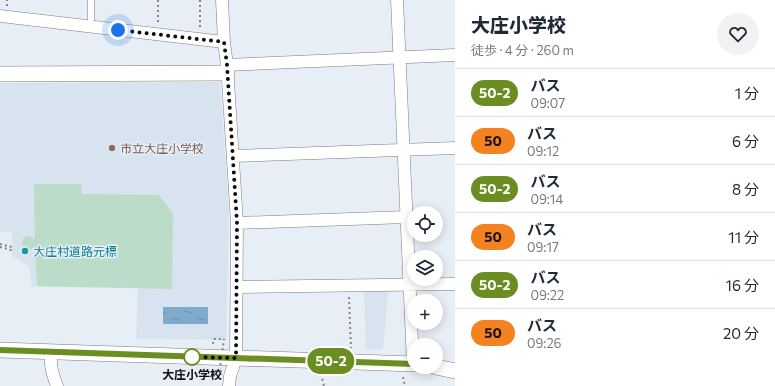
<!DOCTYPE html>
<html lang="ja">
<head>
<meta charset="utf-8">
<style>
	body { margin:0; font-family:Commissioner,"Noto Sans JP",sans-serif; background:#f2f2f3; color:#1f2937; height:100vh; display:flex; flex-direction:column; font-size:15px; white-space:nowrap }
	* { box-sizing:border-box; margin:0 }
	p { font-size:13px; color:#747a83 }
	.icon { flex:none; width:22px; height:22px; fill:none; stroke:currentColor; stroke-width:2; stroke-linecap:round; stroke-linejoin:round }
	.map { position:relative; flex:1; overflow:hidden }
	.panel { display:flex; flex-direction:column; background:#fff; width:320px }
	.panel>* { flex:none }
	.badge { padding:0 8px; border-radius:13px; font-size:14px; line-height:26px }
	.fabs { position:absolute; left:407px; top:206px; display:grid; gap:8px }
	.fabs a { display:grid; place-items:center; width:36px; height:36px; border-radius:50%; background:#fff; box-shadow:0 2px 10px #0003; font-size:20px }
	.you { position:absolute; width:20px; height:20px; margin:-10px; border:3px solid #fff; border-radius:50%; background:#1a73e8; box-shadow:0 0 0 6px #1a73e833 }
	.map>.badge { position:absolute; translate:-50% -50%; box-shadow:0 0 0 2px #fff }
	.round { display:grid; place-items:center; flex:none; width:42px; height:42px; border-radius:21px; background:#f2f2f3 }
	.head { display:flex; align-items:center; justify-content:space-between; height:68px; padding:0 16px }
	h1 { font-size:19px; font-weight:800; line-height:30px }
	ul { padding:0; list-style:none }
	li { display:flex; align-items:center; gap:12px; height:48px; padding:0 16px; border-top:1px solid #e0e1e3 }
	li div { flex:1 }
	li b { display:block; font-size:15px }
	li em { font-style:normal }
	li .badge { min-width:44px; font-weight:700; text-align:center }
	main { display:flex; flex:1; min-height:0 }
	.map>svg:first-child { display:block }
	.built { fill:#d8e3f0 }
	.garden { fill:#bbdcc9 }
	.water { fill:url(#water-ripples) }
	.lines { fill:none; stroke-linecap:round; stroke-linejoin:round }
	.service-casing { stroke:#787d84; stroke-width:7 }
	.minor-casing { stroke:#787d84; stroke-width:13 }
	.tertiary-casing { stroke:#787d84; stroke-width:16 }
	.path { stroke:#82868b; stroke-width:2; stroke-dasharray:2 3; stroke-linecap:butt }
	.service { stroke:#fff; stroke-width:6 }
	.minor { stroke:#fff; stroke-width:12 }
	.tertiary { stroke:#fff; stroke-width:15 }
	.path-bridge { stroke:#82868b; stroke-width:2; stroke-dasharray:2 3; stroke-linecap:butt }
	.line-casing { stroke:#fff; stroke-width:9 }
	.line { stroke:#6b8e23; stroke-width:6 }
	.walk { stroke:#0b0d0f; stroke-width:4; stroke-dasharray:0 7.2 }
	.education-dot { fill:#8d6e63; stroke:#e8eef5; stroke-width:1.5 }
	.culture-dot { fill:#0f9aa8; stroke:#e8eef5; stroke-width:1.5 }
	.stop-dot { fill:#fff; stroke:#6b8e23; stroke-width:2 }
	.labels { text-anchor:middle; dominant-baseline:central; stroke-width:3; stroke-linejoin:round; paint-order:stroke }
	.education-label { font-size:12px; fill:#785e54; stroke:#e8eef5; text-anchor:start }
	.culture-label { font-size:12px; fill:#0d838f; stroke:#e8eef5; text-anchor:start }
	.stop-label { font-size:12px; font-weight:bold; fill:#0b0d0f; stroke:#e8eef5 }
</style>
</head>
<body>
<main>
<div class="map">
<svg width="455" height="386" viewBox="0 0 455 386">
	<defs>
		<pattern id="water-ripples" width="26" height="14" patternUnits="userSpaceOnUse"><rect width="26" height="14" fill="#7faacb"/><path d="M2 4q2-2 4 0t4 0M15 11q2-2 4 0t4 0" fill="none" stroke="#6c91ad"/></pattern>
	</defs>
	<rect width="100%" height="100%" fill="#e8eef5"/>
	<!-- built -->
	<path class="built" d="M220,82l9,131 -3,127 -90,-1 2,-51 -106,-1 -3,-20 -17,-11v-23l-12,-1v-149z
		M364,291h24l-5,59 -17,-1z"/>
	<!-- garden -->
	<path class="garden" d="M34,184h47l1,10 77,1 14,19 -1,75 -135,-3 -2,-40c-16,17 -18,-22 0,-6z"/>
	<!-- water -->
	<path class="water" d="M163,307h45v17h-45z"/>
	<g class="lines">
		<defs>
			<path id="service" d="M91,27v-27"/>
			<path id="minor" d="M222,0l2,42 3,23 10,158 -1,135 -6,18 -1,10
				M397,0l16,364
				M0,16l224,26
				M227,65l228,-10
				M233,156l222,-8
				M237,223l169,-6
				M237,287l218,-3
				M51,352c-1,15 1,20 6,34"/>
			<path id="tertiary" d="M0,74l227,-1
				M0,350l414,14
				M436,367l19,4"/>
		</defs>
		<!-- service casing -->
		<use href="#service" class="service-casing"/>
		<!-- minor casing -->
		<use href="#minor" class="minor-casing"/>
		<!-- tertiary casing -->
		<use href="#tertiary" class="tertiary-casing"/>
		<!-- path -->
		<path class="path" d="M158,0v23
			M7,6v-6
			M200,27v-27
			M0,244l12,3 -1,3 -11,-3
			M349,297l2,51
			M214,343h-1l1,-4h10
			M321,374l3,12
			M403,377l2,9"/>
		<!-- service -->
		<use href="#service" class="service"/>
		<!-- minor -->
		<use href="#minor" class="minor"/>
		<!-- tertiary -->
		<use href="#tertiary" class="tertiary"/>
		<!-- path-bridge -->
		<path class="path-bridge" d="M219,375l5,-36"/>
	</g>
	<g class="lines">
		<defs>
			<path id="line" d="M0,350l414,14"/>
		</defs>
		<!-- line casing -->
		<use href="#line" class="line-casing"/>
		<!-- line -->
		<use href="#line" class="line"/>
		<!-- walk -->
		<path class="walk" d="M118,30l106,12 3,23 10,158 -1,135 -44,-1"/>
	</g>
	<!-- markers -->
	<circle class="education-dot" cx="112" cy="148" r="4"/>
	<circle class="culture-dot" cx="25" cy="251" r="4"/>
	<circle class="stop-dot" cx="192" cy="357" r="8"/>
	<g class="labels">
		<!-- education labels -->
		<g class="education-label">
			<text x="120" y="148">市立大庄小学校</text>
		</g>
		<!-- culture labels -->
		<g class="culture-label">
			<text x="33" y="251">大庄村道路元標</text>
		</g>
		<!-- stop labels -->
		<g class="stop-label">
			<text x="192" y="374">大庄小学校</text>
		</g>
	</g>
</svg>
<div class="fabs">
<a><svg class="icon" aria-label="locate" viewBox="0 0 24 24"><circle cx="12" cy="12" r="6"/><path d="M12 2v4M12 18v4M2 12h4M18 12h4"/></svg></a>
<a><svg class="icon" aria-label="layers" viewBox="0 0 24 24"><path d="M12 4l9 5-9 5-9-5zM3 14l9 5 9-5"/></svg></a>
<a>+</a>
<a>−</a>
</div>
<div class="you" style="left:118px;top:30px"></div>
<b class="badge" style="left:331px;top:361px;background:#6b8e23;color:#fff">50-2</b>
</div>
<section class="panel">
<div class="head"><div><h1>大庄小学校</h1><p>徒歩 · 4 分 · 260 m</p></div><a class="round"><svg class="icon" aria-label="heart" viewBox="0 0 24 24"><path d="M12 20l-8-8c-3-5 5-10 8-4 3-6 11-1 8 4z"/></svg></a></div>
<ul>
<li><span class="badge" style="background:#6b8e23;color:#fff">50-2</span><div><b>バス</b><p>09:07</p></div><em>1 分</em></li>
<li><span class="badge" style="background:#f58220;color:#111">50</span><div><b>バス</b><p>09:12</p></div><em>6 分</em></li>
<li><span class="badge" style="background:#6b8e23;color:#fff">50-2</span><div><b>バス</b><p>09:14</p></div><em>8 分</em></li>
<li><span class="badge" style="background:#f58220;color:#111">50</span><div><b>バス</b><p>09:17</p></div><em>11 分</em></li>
<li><span class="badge" style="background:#6b8e23;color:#fff">50-2</span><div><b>バス</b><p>09:22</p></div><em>16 分</em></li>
<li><span class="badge" style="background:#f58220;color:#111">50</span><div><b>バス</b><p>09:26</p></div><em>20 分</em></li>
</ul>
</section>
</main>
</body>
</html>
